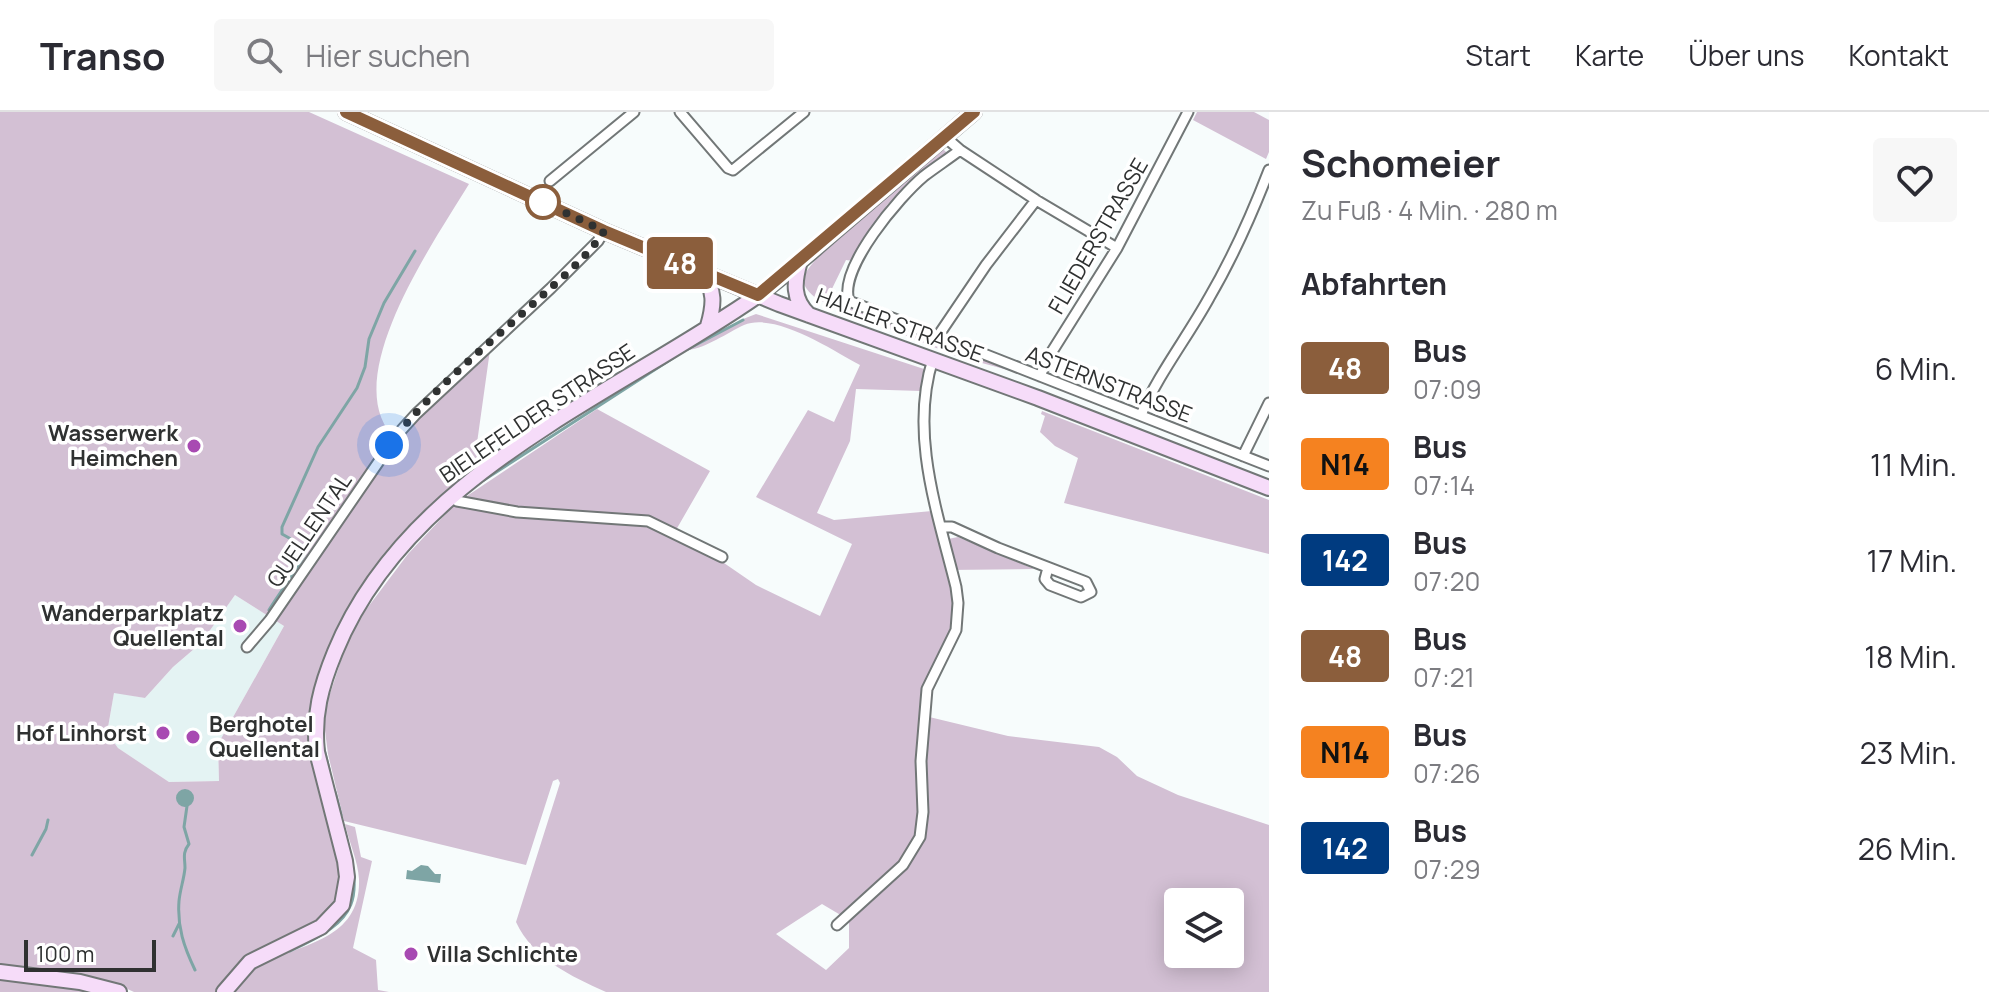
<!DOCTYPE html>
<html lang="de">
<head>
<meta charset="utf-8">
<style>
	body { margin:0; font-family:Manrope,sans-serif; background:#f7f7f7; color:#2b2b33; height:100vh; display:flex; flex-direction:column; font-size:30px; white-space:nowrap }
	* { box-sizing:border-box; margin:0 }
	p { font-size:26px; color:#7c7c81 }
	.icon { flex:none; width:44px; height:44px; fill:none; stroke:currentColor; stroke-width:2; stroke-linecap:round; stroke-linejoin:round }
	.map { position:relative; flex:1; overflow:hidden }
	.sheet { display:flex; flex-direction:column; background:#fff; width:720px }
	.sheet>* { flex:none }
	.badge { padding:0 16px; border-radius:6px; font-size:28px; line-height:52px }
	.controls { position:absolute; left:1164px; top:776px; display:grid; gap:16px }
	.controls a { display:grid; place-items:center; width:80px; height:80px; border-radius:8px; background:#fff; box-shadow:0 4px 20px #0003; font-size:40px }
	.scale { position:absolute; left:24px; bottom:20px; width:132px; box-sizing:border-box; padding-left:8px; border:4px solid #2f3131; border-top:0; font-size:22px; line-height:28px; white-space:nowrap; color:#2f3131; -webkit-text-stroke:6px #fff; paint-order:stroke }
	.you { position:absolute; width:40px; height:40px; margin:-20px; border:6px solid #fff; border-radius:50%; background:#1a73e8; box-shadow:0 0 0 12px #1a73e833 }
	.map>.badge { position:absolute; translate:-50% -50%; box-shadow:0 0 0 4px #fff }
	h2 { padding:0 32px; font-size:30px; line-height:72px }
	.round { display:grid; place-items:center; flex:none; width:84px; height:84px; border-radius:8px; background:#f7f7f7 }
	.headline { display:flex; align-items:center; justify-content:space-between; height:136px; padding:0 32px }
	h1 { font-size:38px; font-weight:700; line-height:60px }
	ul { padding:0; list-style:none }
	li { display:flex; align-items:center; gap:24px; height:96px; padding:0 32px }
	li div { flex:1 }
	li b { display:block; font-size:30px }
	li em { font-style:normal }
	li .badge { min-width:88px; font-weight:700; text-align:center }
	header { display:flex; align-items:center; gap:48px; box-sizing:border-box; height:112px; padding:0 40px; background:#fff; border-bottom:2px solid #e1e1e2 }
	header strong { font-size:38px }
	nav { display:flex; gap:44px; margin-inline-start:auto; font-size:28px }
	.search { width:560px; height:72px; background:#f7f7f7; display:flex; align-items:center; gap:20px; box-sizing:border-box; padding:0 28px; border-radius:8px; color:#7c7c81; font-size:30px }
	main { display:flex; flex:1; min-height:0 }
	.map>svg:first-child { display:block }
	.built { fill:#e4f3f3 }
	.green { fill:#d3c0d4; fill-rule:evenodd }
	.water { fill:#7ea5a5 }
	.lines { fill:none; stroke-linecap:round; stroke-linejoin:round }
	.stream { stroke:#7ea5a5; stroke-width:3 }
	.street-casing { stroke:#727777; stroke-width:13 }
	.secondary-casing { stroke:#727777; stroke-width:18 }
	.street { stroke:#fff; stroke-width:9 }
	.secondary { stroke:#f6dcf9; stroke-width:14 }
	.line-casing { stroke:#fff; stroke-width:18 }
	.line { stroke:#8b5e3c; stroke-width:12 }
	.walk { stroke:#2f3131; stroke-width:8; stroke-dasharray:0 14.4 }
	.stop-dot { fill:#fff; stroke:#8b5e3c; stroke-width:4 }
	.poi-dot { fill:#a84ab2; stroke:#fff; stroke-width:3 }
	.labels { text-anchor:middle; dominant-baseline:central; stroke-width:7; stroke-linejoin:round; paint-order:stroke }
	.street-label { font-size:22px; fill:#2f3131; stroke:#fff }
	.poi-label { font-size:22px; font-weight:bold; fill:#2f3131; stroke:#fff; text-anchor:end }
</style>
</head>
<body>
<header>
<strong>Transo</strong>
<div class="search"><svg class="icon" aria-label="search" viewBox="0 0 24 24"><circle cx="10" cy="10" r="6"/><path d="M15 15l6 6"/></svg>Hier suchen</div>
<nav><a>Start</a><a>Karte</a><a>Über uns</a><a>Kontakt</a></nav>
</header>
<main>
<div class="map">
<svg width="1269" height="880" viewBox="0 0 1269 880">
	<rect width="100%" height="100%" fill="#f7fcfc"/>
	<!-- built -->
	<path class="built" d="M235,483l49,31 -66,118 1,37 -50,1 -51,-34 -11,-14 7,-42 31,6 28,-31 28,-24z"/>
	<!-- green -->
	<path class="green" d="M0,0h309l160,72c-33,55 -136,200 -72,256l93,-90 -13,93 15,15 -129,129 -29,47 -17,48 -7,26 -1,23 13,69 19,80 -4,18 -17,22 -75,38 -14,14 -14,20h-83l-11,-5 -123,-20zM235,483l49,31 -66,118 1,37 -50,1 -51,-34 -11,-15 7,-40 31,5 28,-31 28,-24z
		M1197,0h57l15,8v32l-3,7 -73,-39z
		M943,37l4,4 -60,52 -34,56 -7,-1 -18,37 195,77 -67,-18 -138,-56c-21,-17 -17,-23 -1,-42z
		M756,202l168,55 -3,22 -65,-2 -6,52 -33,72 17,7 98,-9 6,30 20,-4 76,32 -86,1 5,17 1,34 -7,23 -21,35 -5,36 87,21 91,11 18,10 20,19 41,19 91,30v167h-663c-35,-16 -73,-33 -90,-70l44,-139 -2,-4 -5,2 -27,84 -182,-44 -16,-67 -4,-31 4,-23 19,-58 15,-27 46,-61 47,-50 142,-95 113,62 -34,59 80,55 64,31 32,-72 -96,-47 52,-87 26,12 26,-57c-28,-15 -84,-53 -116,-40 -17,8 -38,23 -56,25l55,-31zM1178,790h52v52h-52zM822,792l27,16v28l-23,22 -50,-36z
		M1042,299l227,89v54l-205,-51 14,-45 -23,-12 -15,-14 5,-16 -4,-2z
		M345,712l10,3 6,30 11,4 -19,87 23,12 2,30 11,2h-157c10,-11 19,-22 32,-29 40,-20 97,-24 95,-84 -1,-18 -10,-37 -14,-55z
		M0,866l106,14h-106z"/>
	<!-- water -->
	<path class="water" d="M176 686a9 9 0 1 1 18 0a9 9 0 1 1-18 0Z
		M421,753l7,1 7,8h6l-1,9 -34,-4 1,-9 5,1z"/>
	<g class="lines">
		<!-- stream -->
		<path class="stream" d="M688,237l55,-29
			M484,368l192,-124
			M409,437l13,-15
			M269,498c7,-12 37,-53 38,-62l-25,-14v-7l36,-80 39,-59 8,-21 4,-28 15,-36 31,-52
			M323,633l6,24
			M335,680l6,23
			M187,694l-3,21 5,17c-7,9 -4,14 -4,24 -1,11 -5,22 -6,33 -2,26 5,46 16,69
			M32,743l14,-26 2,-9
			M173,824l6,-12
			M290,839c71,-32 73,-51 54,-122"/>
		<defs>
			<path id="street" d="M680,0l48,56 5,2 71,-58
				M945,25l15,13 76,50 81,48
				M960,38c-12,9 -24,17 -36,26 -24,20 -86,92 -75,125l420,165
				M550,69l84,-69
				M938,224l48,-71 50,-65
				M1040,264l8,-18 69,-110 71,-136
				M1141,303c18,-42 46,-77 68,-117 24,-41 43,-84 60,-128
				M1243,344l26,-53
				M451,385l6,4 60,11 131,9 74,36
				M941,415h11l46,21 88,34 5,10 -10,5 -31,-12 -5,-6 3,-11
				M247,535l23,-27 127,-185 19,-21 135,-126 47,-47 6,-10
				M837,813l66,-60 17,-28 3,-25 -2,-51 6,-72 29,-59 2,-27 -2,-16c-18,-73 -47,-153 -23,-228"/>
			<path id="secondary" d="M346,0l258,119 175,73 259,94 231,90
				M800,149c-6,21 -8,38 9,54
				M701,160c15,18 13,33 7,54
				M0,860l80,10 39,10
				M224,880l26,-30 71,-35 21,-22 5,-28 -2,-16 -28,-109c-4,-37 4,-66 18,-100 72,-177 275,-254 422,-356 29,-21 56,-46 84,-70 44,-38 89,-76 133,-114"/>
		</defs>
		<!-- street casing -->
		<use href="#street" class="street-casing"/>
		<!-- secondary casing -->
		<use href="#secondary" class="secondary-casing"/>
		<!-- street -->
		<use href="#street" class="street"/>
		<!-- secondary -->
		<use href="#secondary" class="secondary"/>
	</g>
	<g class="lines">
		<defs>
			<path id="line" d="M346,0l258,119 154,64 216,-183"/>
		</defs>
		<!-- line casing -->
		<use href="#line" class="line-casing"/>
		<!-- line -->
		<use href="#line" class="line"/>
		<!-- walk -->
		<path class="walk" d="M389,333c41,-55 105,-105 156,-152 20,-18 45,-39 59,-62l-61,-29"/>
	</g>
	<!-- markers -->
	<circle class="stop-dot" cx="543" cy="90" r="16"/>
	<g class="poi-dot">
		<circle cx="194" cy="334" r="8"/>
		<circle cx="240" cy="514" r="8"/>
		<circle cx="163" cy="621" r="8"/>
		<circle cx="193" cy="625" r="8"/>
		<circle cx="411" cy="842" r="8"/>
	</g>
	<g class="labels">
		<!-- street labels -->
		<g class="street-label">
			<text transform="translate(1098 124) rotate(-60)">FLIEDERSTRASSE</text>
			<text transform="translate(900 213) rotate(20)">HALLER STRASSE</text>
			<text transform="translate(1109 272) rotate(21)">ASTERNSTRASSE</text>
			<text transform="translate(537 301) rotate(-34)">BIELEFELDER STRASSE</text>
			<text transform="translate(309 418) rotate(-56)">QUELLENTAL</text>
		</g>
		<!-- poi labels -->
		<g class="poi-label">
			<text x="178" y="321">Wasserwerk<tspan x="178" dy="25">Heimchen</tspan></text>
			<text x="224" y="501">Wanderparkplatz<tspan x="224" dy="25">Quellental</tspan></text>
			<text x="209" y="612" text-anchor="start">Berghotel<tspan x="209" dy="25">Quellental</tspan></text>
			<text x="147" y="621">Hof Linhorst</text>
			<text x="427" y="842" text-anchor="start">Villa Schlichte</text>
		</g>
	</g>
</svg>
<div class="controls">
<a><svg class="icon" aria-label="layers" viewBox="0 0 24 24"><path d="M12 4l9 5-9 5-9-5zM3 14l9 5 9-5"/></svg></a>
</div>
<div class="scale">100 m</div>
<div class="you" style="left:389px;top:333px"></div>
<b class="badge" style="left:680px;top:151px;background:#8b5e3c;color:#fff">48</b>
</div>
<section class="sheet">
<div class="headline"><div><h1>Schomeier</h1><p>Zu Fuß · 4 Min. · 280 m</p></div><a class="round"><svg class="icon" aria-label="heart" viewBox="0 0 24 24"><path d="M12 20l-8-8c-3-5 5-10 8-4 3-6 11-1 8 4z"/></svg></a></div>
<h2>Abfahrten</h2>
<ul>
<li><span class="badge" style="background:#8b5e3c;color:#fff">48</span><div><b>Bus</b><p>07:09</p></div><em>6 Min.</em></li>
<li><span class="badge" style="background:#f58220;color:#111">N14</span><div><b>Bus</b><p>07:14</p></div><em>11 Min.</em></li>
<li><span class="badge" style="background:#003b80;color:#fff">142</span><div><b>Bus</b><p>07:20</p></div><em>17 Min.</em></li>
<li><span class="badge" style="background:#8b5e3c;color:#fff">48</span><div><b>Bus</b><p>07:21</p></div><em>18 Min.</em></li>
<li><span class="badge" style="background:#f58220;color:#111">N14</span><div><b>Bus</b><p>07:26</p></div><em>23 Min.</em></li>
<li><span class="badge" style="background:#003b80;color:#fff">142</span><div><b>Bus</b><p>07:29</p></div><em>26 Min.</em></li>
</ul>
</section>
</main>
</body>
</html>
